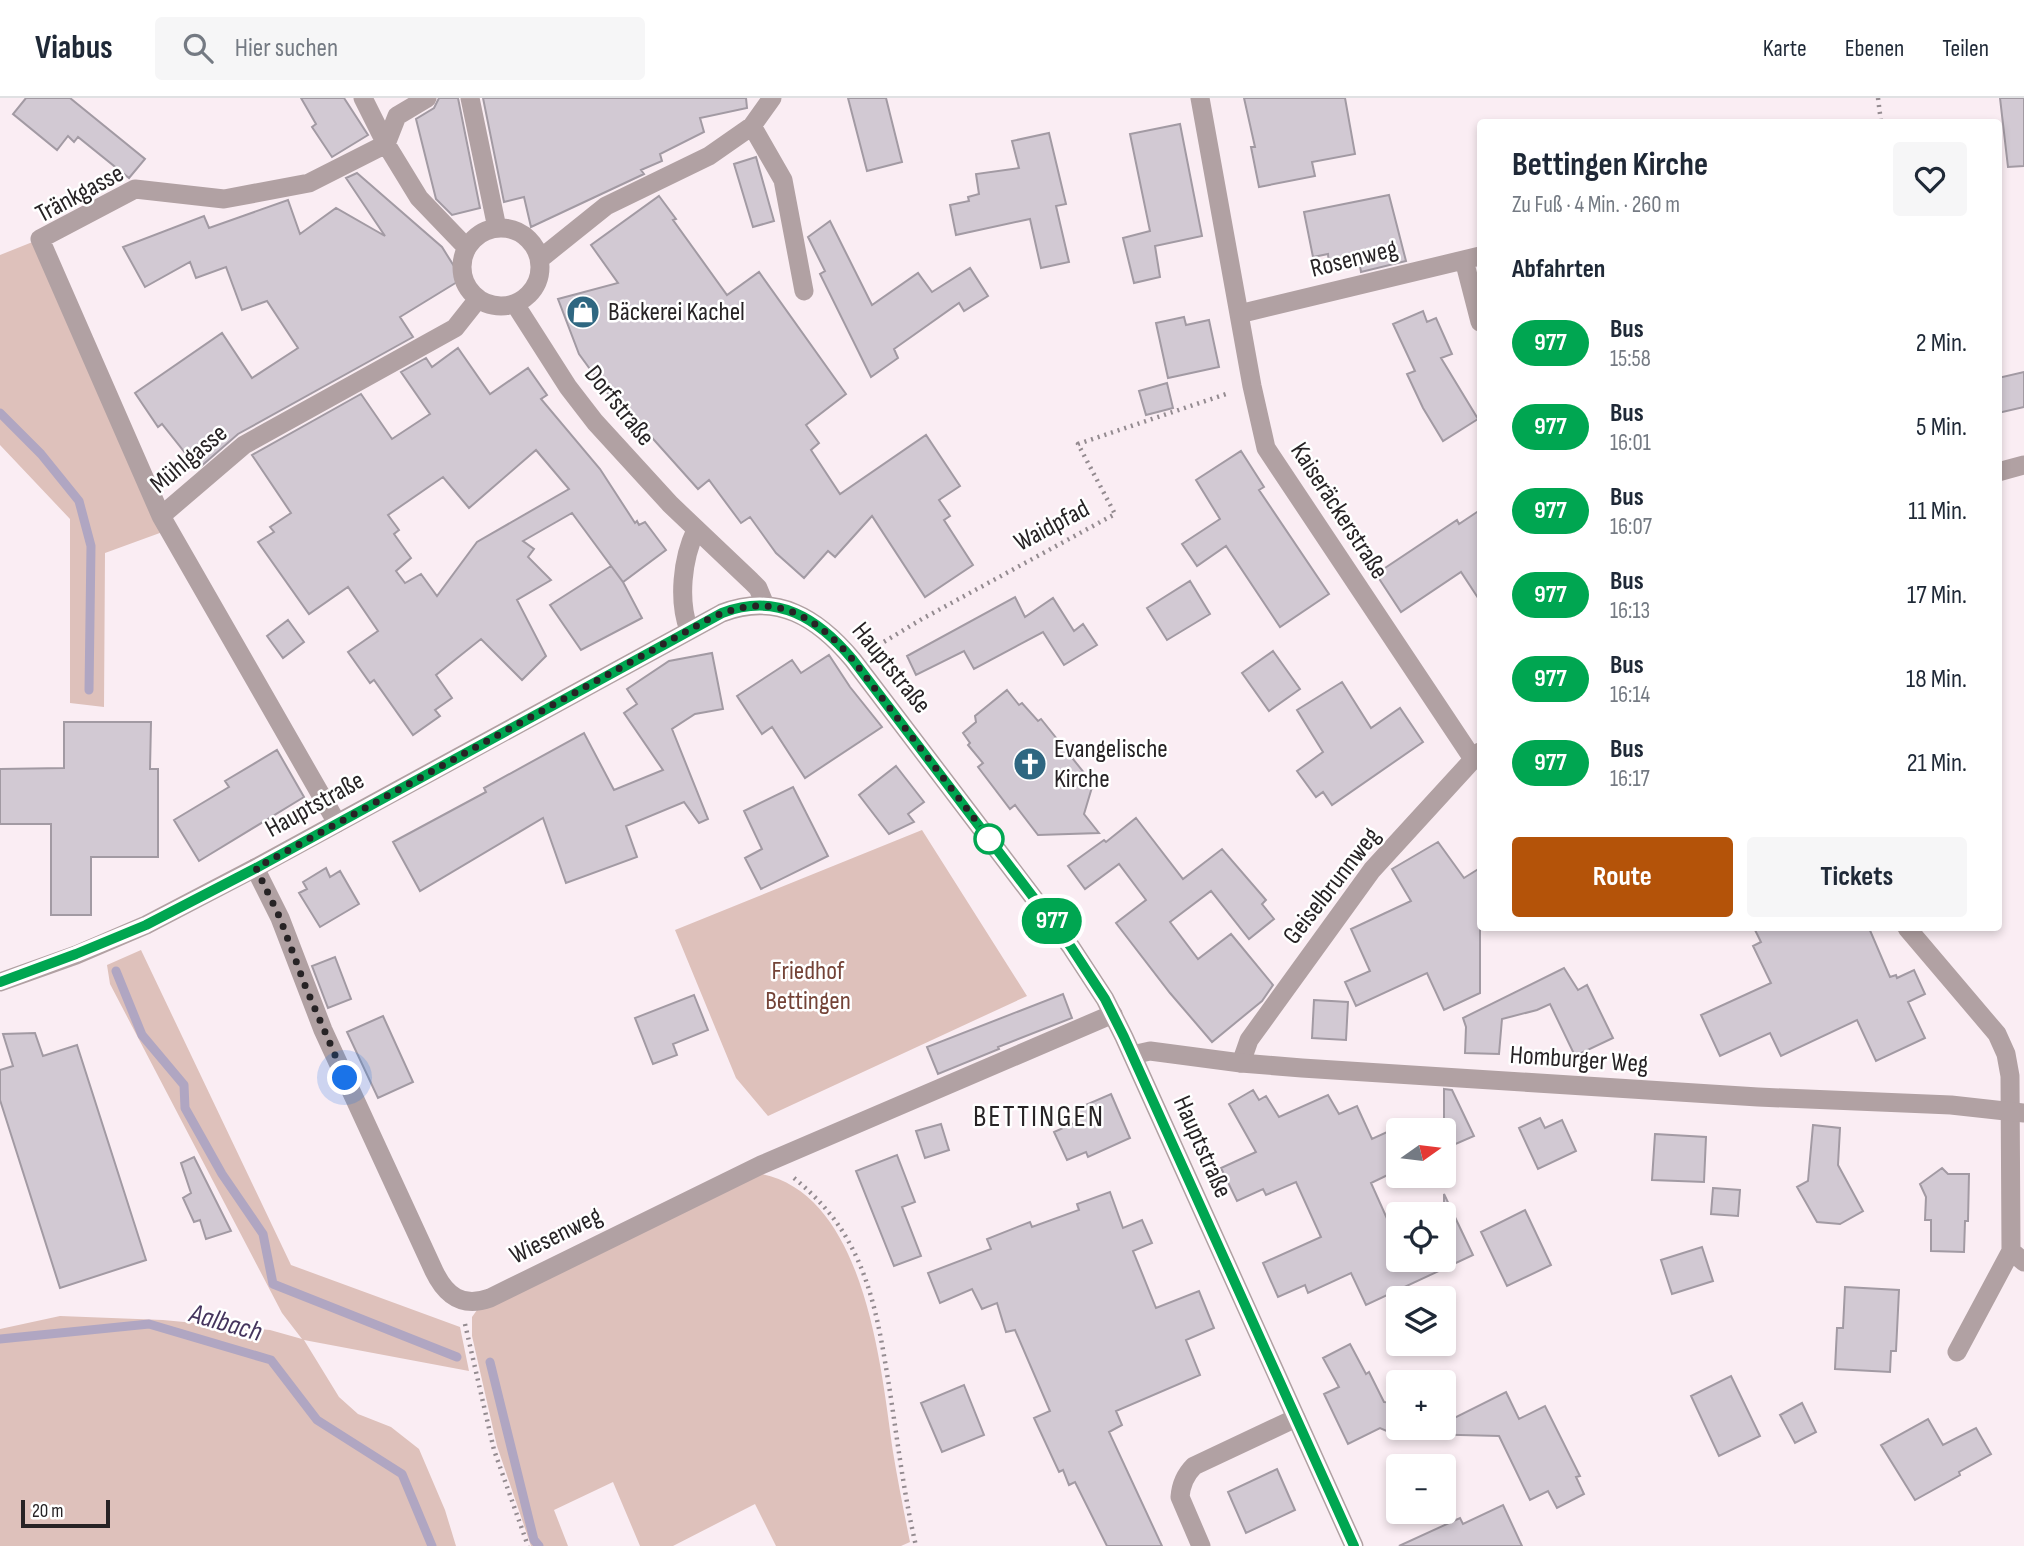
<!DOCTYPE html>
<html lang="de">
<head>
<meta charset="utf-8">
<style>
	body { margin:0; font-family:"Sofia Sans Condensed",sans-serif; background:#f6f6f7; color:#1f2937; height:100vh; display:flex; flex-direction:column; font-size:26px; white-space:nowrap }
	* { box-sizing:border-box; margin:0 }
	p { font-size:23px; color:#747a83 }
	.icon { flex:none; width:38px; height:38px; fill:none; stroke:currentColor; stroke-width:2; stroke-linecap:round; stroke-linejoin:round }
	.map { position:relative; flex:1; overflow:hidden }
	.panel { position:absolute; left:1477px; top:21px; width:525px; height:812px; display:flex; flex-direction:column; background:#fff; border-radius:7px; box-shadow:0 4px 10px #0003 }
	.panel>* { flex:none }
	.badge { padding:0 14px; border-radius:23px; font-size:24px; line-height:46px }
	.needle { width:46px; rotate:76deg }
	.tools { position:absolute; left:1386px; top:1020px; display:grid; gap:14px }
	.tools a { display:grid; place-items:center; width:70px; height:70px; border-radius:7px; background:#fff; box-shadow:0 4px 10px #0003; font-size:35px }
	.scale { position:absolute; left:21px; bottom:18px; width:89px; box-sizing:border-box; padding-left:7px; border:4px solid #272325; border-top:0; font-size:19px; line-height:24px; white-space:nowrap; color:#272325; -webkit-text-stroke:5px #fff; paint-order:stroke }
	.you { position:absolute; width:35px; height:35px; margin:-18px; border:5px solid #fff; border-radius:50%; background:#1a73e8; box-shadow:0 0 0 10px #1a73e833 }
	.map>.badge { position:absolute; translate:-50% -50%; box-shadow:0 0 0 4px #fff }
	h2 { padding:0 35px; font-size:26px; line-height:63px }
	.round { display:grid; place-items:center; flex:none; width:74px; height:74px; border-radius:7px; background:#f6f6f7 }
	.summary { display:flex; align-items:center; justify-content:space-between; height:119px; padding:0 35px }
	h1 { font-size:33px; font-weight:700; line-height:52px }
	.primary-button { display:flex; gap:14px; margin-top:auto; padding:14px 35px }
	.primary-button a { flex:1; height:80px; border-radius:7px; background:#b45309; color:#fff; font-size:28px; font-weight:700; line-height:80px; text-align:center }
	.primary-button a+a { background:#f6f6f7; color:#1f2937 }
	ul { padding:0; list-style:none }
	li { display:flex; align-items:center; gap:21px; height:84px; padding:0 35px }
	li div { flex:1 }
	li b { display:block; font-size:26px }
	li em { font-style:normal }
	li .badge { min-width:77px; font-weight:700; text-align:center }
	header { display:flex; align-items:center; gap:42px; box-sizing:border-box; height:98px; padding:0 35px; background:#fff; border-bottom:2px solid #e0e1e3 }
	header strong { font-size:33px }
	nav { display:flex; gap:38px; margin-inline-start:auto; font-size:24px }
	.search { width:490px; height:63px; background:#f6f6f7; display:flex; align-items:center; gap:18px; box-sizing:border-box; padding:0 24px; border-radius:7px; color:#747a83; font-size:26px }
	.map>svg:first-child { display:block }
	.green { fill:#dec1bb }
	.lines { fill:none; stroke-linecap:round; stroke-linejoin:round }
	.stream { stroke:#b0a6c2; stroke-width:9 }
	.building { fill:#d2c9d3; stroke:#a29aa3; stroke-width:2; fill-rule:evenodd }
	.path { stroke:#948b90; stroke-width:4.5; stroke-dasharray:2 5; stroke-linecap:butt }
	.minor { stroke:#b1a1a3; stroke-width:19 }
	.tertiary { stroke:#b1a1a3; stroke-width:19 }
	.line-casing { stroke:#fff; stroke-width:16 }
	.line { stroke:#00a651; stroke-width:10 }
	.walk { stroke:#272325; stroke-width:7; stroke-dasharray:0 12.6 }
	.stop-dot { fill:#fff; stroke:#00a651; stroke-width:3.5 }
	.labels { text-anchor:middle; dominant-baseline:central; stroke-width:5; stroke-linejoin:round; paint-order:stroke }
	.street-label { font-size:26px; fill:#272325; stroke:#fff }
	.poi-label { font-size:26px; fill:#272325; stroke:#fff; text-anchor:start }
	.park-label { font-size:26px; fill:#744337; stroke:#fff }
	.water-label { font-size:28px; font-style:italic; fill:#45355e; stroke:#fff }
	.quarter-label { font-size:30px; letter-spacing:2px; fill:#272325; stroke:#fff }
</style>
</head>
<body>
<header>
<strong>Viabus</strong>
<div class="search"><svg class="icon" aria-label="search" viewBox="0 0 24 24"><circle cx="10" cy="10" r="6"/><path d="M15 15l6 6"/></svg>Hier suchen</div>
<nav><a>Karte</a><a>Ebenen</a><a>Teilen</a></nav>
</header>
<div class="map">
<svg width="2024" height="1448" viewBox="0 0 2024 1448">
	<rect width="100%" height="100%" fill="#faedf3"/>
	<!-- green -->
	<path class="green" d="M40,141l128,291 -63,23 -1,154 -34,-4v-184l-70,-74v-190z
		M922,732l105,166 -259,120 -32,-38 -61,-148z
		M141,852l150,315 169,62 9,44 -165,-31 35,57 19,17 33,13 28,22 26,61 11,36h-456v-217l60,-13 103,4 107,10 32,9 -20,-26 -172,-329 -3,-19z
		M762,1076c104,22 119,194 131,278 5,30 11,60 17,90l-9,4h-125l-21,-42 -82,42h-33l-27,-64 -59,28 14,36h-37l-34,-100 -25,-110v-19l5,-7z"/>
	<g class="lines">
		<!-- stream -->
		<path class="stream" d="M0,315l41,41 38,47 12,45 -2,144
			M116,873l26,64 42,50 1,23 37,66 41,60 10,50 184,73
			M0,1241l149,-15 122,36 46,60 85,54 30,72
			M490,1264l44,178 5,6"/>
	</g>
	<!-- building -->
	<path class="building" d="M26,0h44l75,61 -16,19 -51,-41 -4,5 -6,-6 -11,14 -44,-36z
		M301,0h43l24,37 -36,22 -20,-30 4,-3z
		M439,0h19l22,110 -28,7 -16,-16 -20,-80 18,-11z
		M483,0h263l1,10 -47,10 4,14 -44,22 2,7 -21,9 3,4 -113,53 -7,-30 -20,5z
		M848,0h38l16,64 -35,9z
		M1244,0h101l10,56 -43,8 3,14 -56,11 -8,-40h4z
		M2000,0h24v68l-16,1z
		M1180,26l22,112 -47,10 5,31 -26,6 -11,-45 27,-7 -20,-97z
		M1049,35l17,71 -10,2 13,56 -28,6 -11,-49 -74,16 -6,-30 19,-4 -1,-4 11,-3 -3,-20 43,-6 -7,-27z
		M756,59l18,64 -21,6 -19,-63z
		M357,75l85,74 20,32 -62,38 13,20 -175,97 -40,35 -36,-45 -4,3 -23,-34 87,-60 30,45 46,-30 -31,-47 -25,9 -16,-43 -30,11 -6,-16 -45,25 -22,-40 81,-31 5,12 79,-28 12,34 36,-26 49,28 -39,-58z
		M1389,97l17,66 -45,11 -2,-12 -30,6 -1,-12 -15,3 -9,-45z
		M659,98l17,23 -3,1 54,75 32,-23 87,122 -40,31 13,18 -8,7 29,44 86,-59 34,51 -21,14 11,16 -6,4 29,45 -48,32 -53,-81 -37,41 -7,-6 -24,27 -28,-25 -26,-36 -9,6 -32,-43 -11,9 -77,-86 -4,3 -38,-52 -21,-55 60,-16 -27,-38z
		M830,123l42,84 46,-32 14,19 38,-24 18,28 -24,15 -5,-8 -65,46 4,9 -27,19 -51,-103 5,-3 -17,-34z
		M1423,213l4,11 9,-4 16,36 -11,4 37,61 -35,22 -20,-33 -16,-34 8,-3 -22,-47z
		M1184,219l2,8 23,-5 10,47 -51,11 -12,-55z
		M458,250l32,46 38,-26 19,27 -6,4 59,70 35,54 2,-2 2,4 6,-3 21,28 -43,32 -51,-69 -49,28 11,8 -6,8 23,23 -34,20 29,56 -24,24 -41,-41 -45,36 16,23 -17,12 5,6 -27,19 -39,-55 -4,3 -22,-31 30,-21 -30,-44 -39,27 -51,-72 16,-10 -4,-5 21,-14 -39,-58 109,-61 31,45 38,-25 -29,-42 25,-14 6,9zM536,352l33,39 -92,53 -40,54 -16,-22 -16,9 -9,-12 15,-13 -17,-24 5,-4 -11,-15 55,-38 26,31z
		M2024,274v35l-26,6v-35z
		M1167,285l6,25 -27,7 -7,-24z
		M1241,353l23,36 -5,3 70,104 -49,33 -54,-81 -29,20 -15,-22 38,-25 -24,-39z
		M1480,412v91l-19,-29 -60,40 -25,-38 81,-54 2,4z
		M611,468l12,16 19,36 -61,32 -31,-45z
		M1190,483l20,33 -43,26 -20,-32z
		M1015,499l10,20 28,-19 21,33 9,-7 14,21 -33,20 -21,-33 -69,37 -10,-18 -48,24 -9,-19z
		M288,522l16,22 -21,16 -16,-22z
		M1273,553l27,38 -31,22 -27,-38z
		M712,555l11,56 -28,5 -23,15 36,90 -9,4 -15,-21 -58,24 11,31 -71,26 -23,-65 -123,73 -27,-49 93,-50 -2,-4 100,-55 30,57 49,-20 -39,-57 13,-9 -10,-15 42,-28z
		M829,557l21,32 32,40 -77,51 -33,-51 -10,7 -25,-38 55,-36 9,13z
		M1342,584l29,46 29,-20 23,34 -91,63 -9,-13 -7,5 -19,-26 26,-19 -26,-42z
		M1007,592l12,15 3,-2 16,18 3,-2 52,65 -9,30 15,19 -61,2 -23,-30 -5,4 -32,-42 5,-4 -15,-18 2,-2 -7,-10 13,-11 -1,-6z
		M64,624h87l-1,47h8v88h-67v58h-40v-91h-51v-55l64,-1z
		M277,652l27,47 -105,64 -25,-41 55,-33 -4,-6z
		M896,668l28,36 -16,12 6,8 -25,12 -30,-39z
		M793,689l35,69 -67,33 -16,-31 17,-9 -18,-38z
		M1136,720l47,61 39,-30 44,51 -4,4 12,15 -25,20 -38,-48 -41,31 28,37 33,-25 42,51 -11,16 -50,41 -42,-49 -54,-70 30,-23 -27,-36 -34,25 -17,-23 36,-26 2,2z
		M1438,744l26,36 16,-10v125l-36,17 -17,-37 -71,33 -11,-24 25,-11 -19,-42 60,-28 -19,-32z
		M326,770l4,9 10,-6 19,33 -39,23 -21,-34 8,-4 -4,-7z
		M1754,830h115l21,49 6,-2 1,3 17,-8 11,24 -17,8 17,36 -49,23 -19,-41 -76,36 -11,-23 -50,23 -19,-41 70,-32 -18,-37 8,-4z
		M335,859l16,42 -23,9 -16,-42z
		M1564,870l14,22 9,-5 26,53 -38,18 -25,-52 -13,6 -35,9 -3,35 -34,-1 1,-26 -3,-9z
		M1063,896l9,24 -74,29 1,2 -61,25 -11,-27z
		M694,897l14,35 -35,14 4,11 -24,9 -18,-46z
		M1314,902l34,2 -2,38 -34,-2z
		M383,918l30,66 -35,16 -31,-66z
		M35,935l8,23 34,-11 69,215 -86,28 -60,-188v-30l13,-4 -10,-32z
		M1444,991l8,1 22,46 -30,13z
		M1253,992l6,10 7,-4 13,21 49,-22 11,19 18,-8 15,33 26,-12v43l-27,13 27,60v17h46v-66l29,61 -107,50 -15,-32 -43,20 -3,-8 -27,12 -15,-34 58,-26 -25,-55 -30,13 -3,-6 -26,12 -16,-33 35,-16 -27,-48z
		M1111,996l19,44 -42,19 -2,-5 -19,8 -13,-28 25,-11 -5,-11z
		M1540,1020l5,10 17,-8 14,31 -38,18 -19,-41z
		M941,1026l8,26 -24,8 -9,-27z
		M1813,1027l27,3 -2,37 25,46 -23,13 -23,-2 -20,-35 11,-6z
		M1655,1036l51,3 -2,45 -52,-2z
		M897,1057l18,47 -13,5 19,49 -27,10 -38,-95z
		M194,1059l37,74 -25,8 -6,-19 -6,2 -11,-24 8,-5 -10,-30z
		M1942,1070l6,6h21l-1,47h-3l-1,31 -33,-1v-31h-6l1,-23 -6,-13z
		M1713,1090l27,2 -2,26 -27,-2z
		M1110,1094l13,36 19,-8 10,23 -19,8 23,57 43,-17 15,37 -28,12 14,35 -84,36 6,14 -13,7 53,114h-55l-32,-64 -6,3 -6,-15 -4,2 -25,-54 16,-7 -35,-81 -9,2 -9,-29 -15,6 -10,-20 -32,14 -12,-30 63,-24 -4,-10 43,-17 2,5 47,-17 -2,-6z
		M1525,1112l26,55 -44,21 -26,-54z
		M1702,1149l11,34 -41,13 -11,-34z
		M1845,1189l54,3 -3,61h-5l-1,21 -55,-3 2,-41h6z
		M1350,1246l16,30 3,-2 15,30 14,1v33l-18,-8 -32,16 -24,-50 15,-7 -16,-29z
		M1731,1278l29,60 -41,20 -28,-60z
		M964,1287l20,50 -42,17 -21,-49z
		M1506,1294l13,27 26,-13 35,70 -4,1 8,17 -27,14 -9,-17 -18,9 -31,-64 -78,-2 12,-6h11v-5z
		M1802,1305l14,29 -21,11 -15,-28z
		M1928,1321l15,26 33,-17 15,26 -32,18 1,3 -45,25 -34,-55z
		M1277,1371l18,41 -49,23 -18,-41z
		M1503,1407l19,41h-123l61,-28 3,6z"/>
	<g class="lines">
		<!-- path -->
		<path class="path" d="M1878,0l3,24
			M872,551l50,-30 193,-105 -37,-70 151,-51
			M794,1080c24,20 44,42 58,70 23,44 30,95 38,144 8,52 14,103 26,154
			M465,1226l29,126 34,96"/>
		<!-- minor -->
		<path class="minor" d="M363,0l23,46 11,-28 30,-18
			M470,0l27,130
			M1200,0l52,288 14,62 207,311
			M752,28l31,54 21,111
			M462 169a39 39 0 1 1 78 0a39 39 0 1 1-78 0Z
			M540,161l66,-53 103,-50 43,-30 20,-28
			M1464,162l16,62
			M515,206l53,83 27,35 75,82 81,77 7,7 7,17
			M1239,216l241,-58
			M1998,374l26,-7
			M161,418l-121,-277 95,-50 89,10 85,-16 77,-39 33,54 48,50
			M689,532c-11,-29 -7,-71 7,-100
			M337,725l-176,-307 83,-71 211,-117 23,-29
			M255,770l25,50 43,112 111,241c12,25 28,37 56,27l271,-133 352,-151
			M1907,830l90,106 9,20 4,22 1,175
			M1241,965l8,-23 123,-170 108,-118
			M1957,1254l54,-101 13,11
			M1201,1448l-21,-49c1,-13 5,-22 14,-31l102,-48"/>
		<!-- tertiary -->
		<path class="tertiary" d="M0,884l76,-27 70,-30 109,-57 467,-255c55,-21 96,5 131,47l218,287 34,52 19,38 230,509
			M1132,957l18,-4 91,12 61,5 456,29 193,8 73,8"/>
	</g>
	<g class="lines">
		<defs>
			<path id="line" d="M0,884l76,-28 70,-29 110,-57 466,-255c55,-21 96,5 131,47l218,287 34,52 19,38 230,509"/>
		</defs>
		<!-- line casing -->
		<use href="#line" class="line-casing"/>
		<!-- line -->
		<use href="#line" class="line"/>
		<!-- walk -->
		<path class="walk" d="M345,980l-39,-90 -26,-70 -24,-50 453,-249c60,-29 104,-7 144,41l143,187 -7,-8"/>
	</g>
	<!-- icons -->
	<defs>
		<symbol id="shop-disc" viewBox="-11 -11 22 22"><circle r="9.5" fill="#2f6781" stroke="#fff"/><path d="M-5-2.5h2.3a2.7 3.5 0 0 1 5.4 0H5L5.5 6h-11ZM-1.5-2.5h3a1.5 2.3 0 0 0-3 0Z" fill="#fff"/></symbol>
		<symbol id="church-disc" viewBox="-11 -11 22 22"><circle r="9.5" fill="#2f6781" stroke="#fff"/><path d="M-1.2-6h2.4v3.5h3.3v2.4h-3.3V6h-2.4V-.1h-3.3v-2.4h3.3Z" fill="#fff"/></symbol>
	</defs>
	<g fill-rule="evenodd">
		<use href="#shop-disc" x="564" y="195" width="38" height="38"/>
		<use href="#church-disc" x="1011" y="647" width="38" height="38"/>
	</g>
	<!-- markers -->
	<circle class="stop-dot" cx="989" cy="741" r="14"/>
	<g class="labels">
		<!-- street labels -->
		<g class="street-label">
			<text transform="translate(80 96) rotate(-28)">Tränkgasse</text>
			<text transform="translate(1354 161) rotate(-14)">Rosenweg</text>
			<text transform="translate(619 308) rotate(51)">Dorfstraße</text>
			<text transform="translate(189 361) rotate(-40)">Mühlgasse</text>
			<text transform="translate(1339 413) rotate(57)">Kaiseräckerstraße</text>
			<text transform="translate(1052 428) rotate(-28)">Waidpfad</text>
			<text transform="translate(891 570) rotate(51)">Hauptstraße</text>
			<text transform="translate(315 707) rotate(-29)">Hauptstraße</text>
			<text transform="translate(1332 788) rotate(-52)">Geiselbrunnweg</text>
			<text transform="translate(1579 962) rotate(4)">Homburger Weg</text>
			<text transform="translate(1202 1049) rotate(66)">Hauptstraße</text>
			<text transform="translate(556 1138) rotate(-26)">Wiesenweg</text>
		</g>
		<!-- poi labels -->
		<g class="poi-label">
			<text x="608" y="214">Bäckerei Kachel</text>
			<text x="1054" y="651">Evangelische<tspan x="1054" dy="30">Kirche</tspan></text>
		</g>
		<!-- park labels -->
		<g class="park-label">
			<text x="808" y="873">Friedhof<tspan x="808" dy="30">Bettingen</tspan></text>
		</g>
		<!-- water labels -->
		<g class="water-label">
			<text transform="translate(226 1225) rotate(16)">Aalbach</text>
		</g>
		<!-- quarter labels -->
		<g class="quarter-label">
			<text x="1039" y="1019">BETTINGEN</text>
		</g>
	</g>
</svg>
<div class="tools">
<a><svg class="needle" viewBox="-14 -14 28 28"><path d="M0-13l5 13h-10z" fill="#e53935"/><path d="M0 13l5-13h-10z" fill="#747a83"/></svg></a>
<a><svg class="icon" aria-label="locate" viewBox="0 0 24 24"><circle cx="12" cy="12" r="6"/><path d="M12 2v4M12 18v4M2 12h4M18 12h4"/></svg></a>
<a><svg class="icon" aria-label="layers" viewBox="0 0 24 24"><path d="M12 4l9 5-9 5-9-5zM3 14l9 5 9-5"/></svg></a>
<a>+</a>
<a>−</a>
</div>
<div class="scale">20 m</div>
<div class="you" style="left:345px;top:980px"></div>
<b class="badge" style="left:1052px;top:823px;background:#00a651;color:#fff">977</b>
<section class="panel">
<div class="summary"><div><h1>Bettingen Kirche</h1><p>Zu Fuß · 4 Min. · 260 m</p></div><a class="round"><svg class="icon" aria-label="heart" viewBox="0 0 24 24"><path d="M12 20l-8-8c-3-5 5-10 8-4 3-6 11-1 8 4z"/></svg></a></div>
<h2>Abfahrten</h2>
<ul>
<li><span class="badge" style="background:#00a651;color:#fff">977</span><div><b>Bus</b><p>15:58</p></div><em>2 Min.</em></li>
<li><span class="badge" style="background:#00a651;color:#fff">977</span><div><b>Bus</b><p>16:01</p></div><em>5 Min.</em></li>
<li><span class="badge" style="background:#00a651;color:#fff">977</span><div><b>Bus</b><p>16:07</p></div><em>11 Min.</em></li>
<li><span class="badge" style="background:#00a651;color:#fff">977</span><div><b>Bus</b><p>16:13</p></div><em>17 Min.</em></li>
<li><span class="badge" style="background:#00a651;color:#fff">977</span><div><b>Bus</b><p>16:14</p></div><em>18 Min.</em></li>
<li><span class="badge" style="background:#00a651;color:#fff">977</span><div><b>Bus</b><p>16:17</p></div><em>21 Min.</em></li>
</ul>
<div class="primary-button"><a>Route</a><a>Tickets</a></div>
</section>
</div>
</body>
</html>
